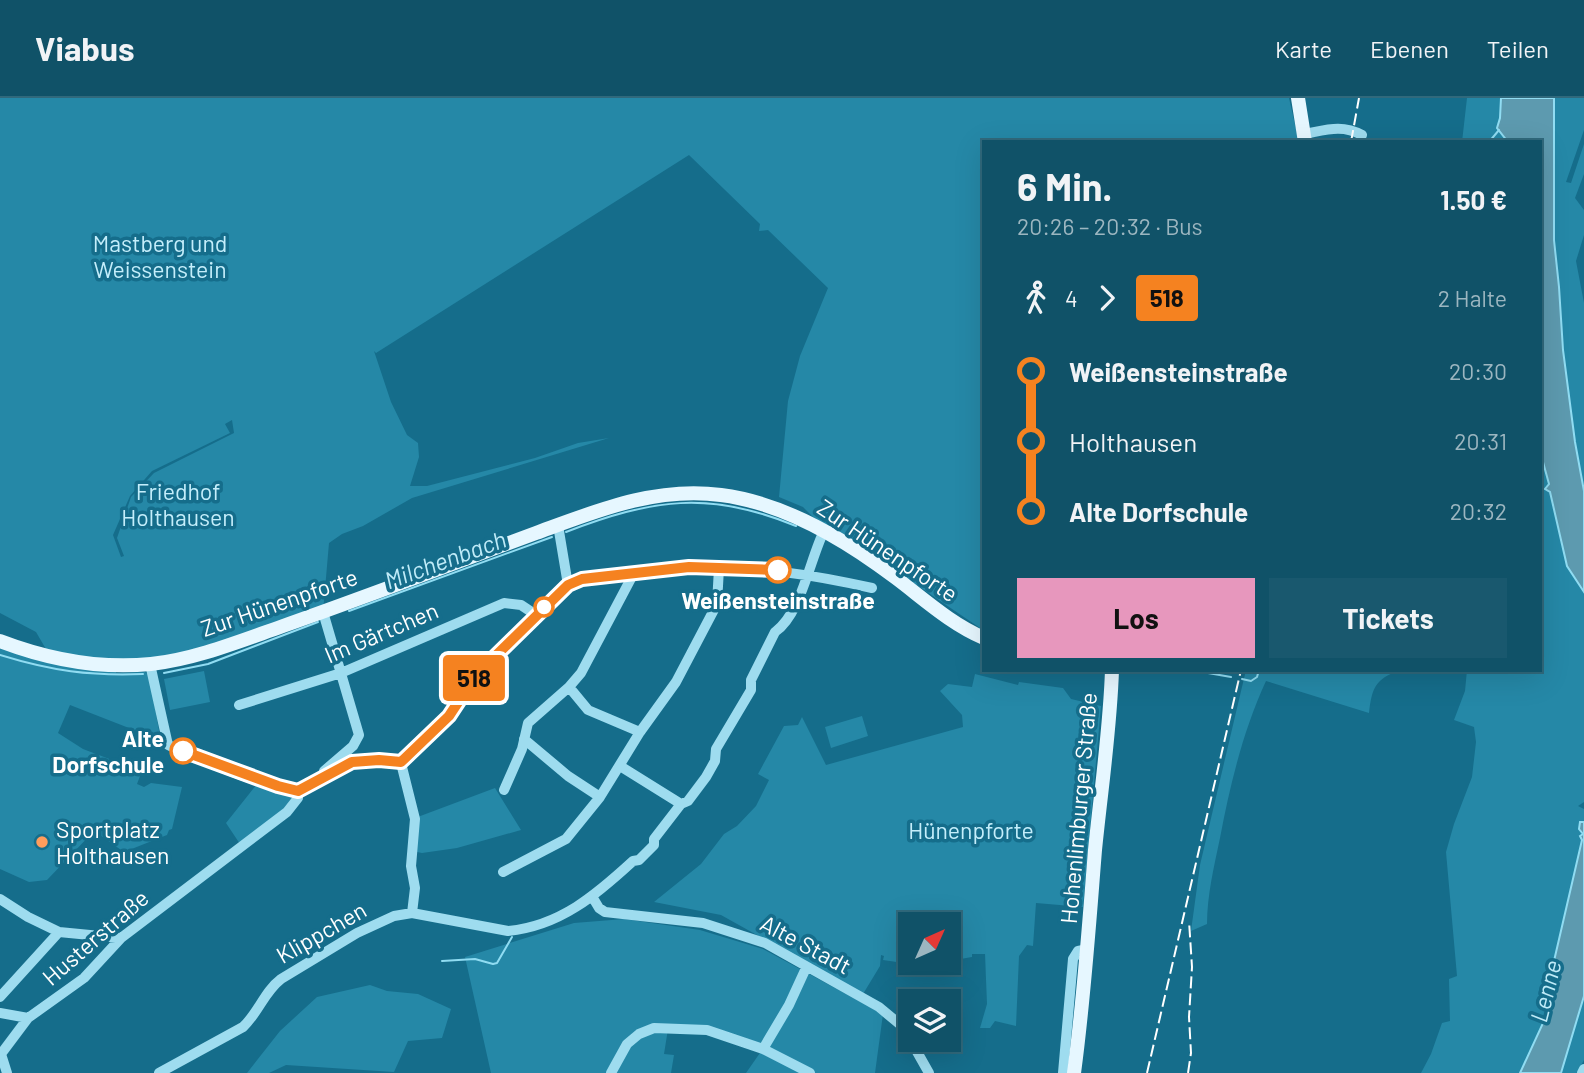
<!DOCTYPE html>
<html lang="de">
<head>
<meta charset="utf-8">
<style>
	body { margin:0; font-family:Barlow,sans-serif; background:#19586e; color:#f1f3f6; height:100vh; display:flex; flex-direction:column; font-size:26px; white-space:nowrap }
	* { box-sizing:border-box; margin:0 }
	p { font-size:23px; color:#9cb6c0 }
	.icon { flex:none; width:38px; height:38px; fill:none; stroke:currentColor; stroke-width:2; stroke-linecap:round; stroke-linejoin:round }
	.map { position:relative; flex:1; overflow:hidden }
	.details { position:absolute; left:982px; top:42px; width:560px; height:532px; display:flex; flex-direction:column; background:#105268; border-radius:0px; box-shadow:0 7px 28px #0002,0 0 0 2px #30697c }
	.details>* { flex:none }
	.badge { padding:0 14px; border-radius:5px; font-size:24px; line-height:46px }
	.needle { width:46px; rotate:45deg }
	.fabs { position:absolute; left:898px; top:814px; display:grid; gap:14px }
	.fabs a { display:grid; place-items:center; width:63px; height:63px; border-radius:0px; background:#105268; box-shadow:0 7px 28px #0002,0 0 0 2px #30697c; font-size:35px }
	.map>.badge { position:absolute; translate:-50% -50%; box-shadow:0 0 0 4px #fff }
	.legs { display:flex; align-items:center; gap:10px; height:77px; padding:0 35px; font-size:23px }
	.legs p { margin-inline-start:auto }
	.headline { display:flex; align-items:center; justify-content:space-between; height:119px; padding:0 35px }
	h1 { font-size:38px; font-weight:700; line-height:52px }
	.primary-button { display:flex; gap:14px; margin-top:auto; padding:14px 35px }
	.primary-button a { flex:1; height:80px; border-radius:0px; background:#e797bd; color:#111; font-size:28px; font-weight:700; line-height:80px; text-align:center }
	.primary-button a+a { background:#19586e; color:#f1f3f6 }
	ul { padding:0 35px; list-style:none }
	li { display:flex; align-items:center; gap:24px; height:70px; font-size:26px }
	li i { display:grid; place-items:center; width:10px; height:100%; margin:0 9px; background:currentColor }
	li i::after { content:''; width:18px; height:18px; margin:-9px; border:5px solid; border-radius:50%; background:#105268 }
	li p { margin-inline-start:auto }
	li:first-child i { background:linear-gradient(#0000 50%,currentColor 0) }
	li:last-child i { background:linear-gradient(currentColor 50%,#0000 0) }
	header { display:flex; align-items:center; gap:42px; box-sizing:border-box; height:98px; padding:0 35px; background:#105268; border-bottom:2px solid #30697c }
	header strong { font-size:33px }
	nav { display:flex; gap:38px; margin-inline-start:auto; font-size:24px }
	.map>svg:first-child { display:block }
	.green { fill:#2588a7; fill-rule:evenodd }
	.water { fill:#5d9aaf; stroke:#90dcf2; stroke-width:2 }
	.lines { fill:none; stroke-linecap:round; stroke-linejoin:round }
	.stream { stroke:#90dcf2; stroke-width:2 }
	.minor { stroke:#9edcef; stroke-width:10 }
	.major { stroke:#e6f7ff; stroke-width:14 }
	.rail { stroke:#fff; stroke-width:2; stroke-dasharray:12 5; stroke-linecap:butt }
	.line-1-casing { stroke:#fff; stroke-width:16 }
	.line-1 { stroke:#f58220; stroke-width:10 }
	.stop-1-dot { fill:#fff; stroke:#f58220; stroke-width:3.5 }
	.poi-dot { fill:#ff9d5c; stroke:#156d8b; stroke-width:2.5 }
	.labels { text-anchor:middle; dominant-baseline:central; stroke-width:7; stroke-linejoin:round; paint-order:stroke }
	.park-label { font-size:23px; fill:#c4eefb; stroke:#156d8b }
	.street-label { font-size:23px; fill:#fff; stroke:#156d8b }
	.stop-label { font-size:23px; font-weight:bold; fill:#fff; stroke:#156d8b }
	.poi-label { font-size:23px; fill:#fff; stroke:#156d8b; text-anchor:start }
	.water-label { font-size:24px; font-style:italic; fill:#bfebf8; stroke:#156d8b }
</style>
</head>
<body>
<header>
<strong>Viabus</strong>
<nav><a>Karte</a><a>Ebenen</a><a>Teilen</a></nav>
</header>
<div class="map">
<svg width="1584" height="975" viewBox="0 0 1584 975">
	<rect width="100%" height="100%" fill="#156d8b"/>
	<!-- green -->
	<path class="green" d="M0,0h1289l10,44h-315l-1,488 -131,-89 -39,-24 -10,-10 -24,-10 9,-96 12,-45 28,-68 -60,-58 -9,1 1,-7 -71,-69 -313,198 -2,-2 17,51 16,33 11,8 1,14 -9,29h17l108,-28 43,-15 31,-5 -197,60 -49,28 -21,8 -13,9 -6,69 -83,30 -123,22 -1,9 29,-1 4,3 11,61 -8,1 -82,-32 -12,28 25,16 50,19 -1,5 8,3 -3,8 7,3 7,-4 31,4 -10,42 -3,1 -2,5 -43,17 -30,-21 -47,49 -18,2 -29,-13v-228l50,15 -14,-24 -36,-19zM232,322l2,13 -80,40 -23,24 -14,41 7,18 -3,1 -8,-22 17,-39 22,-25 78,-38 -5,-9z
		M1467,0h34l-1,20 -3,10 11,14h-46z
		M1554,0h30v32l-18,52 5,1 13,-39v30l-9,24 9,12v25l-8,26 8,42v188l-9,-49 -12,-92 -4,-63 -5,-47z
		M1540,309l3,20 -3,24 9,33 -3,5 4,3 17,74 17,26v210l-6,4 6,3v13h-4l4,12 -30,127 -3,36 -7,24 -24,52h-99l10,-19 11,-31 8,-2 -1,-42 8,-3 -11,-124 8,-28 18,-47 4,-35 -2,-15 -20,-7 11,-29 2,-21h73z
		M1246,572h154c-25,9 -28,18 -31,43l-103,-32c-23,50 -36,104 -46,157 -6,29 -13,57 -13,86l-16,7 9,-66z
		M204,573l6,31 -40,8 -6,-31z
		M975,576l43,11 1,-3 44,6 8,11 30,7 -18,201 -47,-4 -3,43 -6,-1 -8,11 -3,70 -21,-5 -5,7h-10l7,-24 -2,-50h-13v3l-23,4 -1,-37h-38v38l36,1c-16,7 -45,-1 -63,-3l1,-4 -3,-1 -1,11 -17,28 -142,-79 -67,-13 47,-38 23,-30 13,-8 19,-20 13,-26 -11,-6 26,-48 14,-1 4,-8 24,48 137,-38 -1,-12 -22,-24 8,-7 24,3z
		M862,618l6,20 -37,12 -6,-21z
		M257,686l36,11 -1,8 -52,41 -14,-21z
		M495,690l26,42 -64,18 -35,5 -5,-1 -2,-34z
		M624,821l76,11 63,19 120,65 -8,59h-129l16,-23 -55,-20 -39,-1 -4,25 10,1 -3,18h-180l-26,-116 109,-34z
		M370,887l17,6 31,3 33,15 -9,29 -34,3 -14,31 -108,-7 -17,8h-22l33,-42 37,-34z
		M1584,898v64l-7,13h-16z"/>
	<!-- water -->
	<path class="water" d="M1501,0h53v142l5,47 4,63 12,92 9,49v101l-17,-26 -17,-74 -5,-3 4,-5 -9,-33 3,-24 -3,-20v-265h-32l-11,-14 3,-10z
		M1580,724h4v174l-23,77h-41l24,-52 7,-24 3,-36 28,-121 -2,-4 3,-2 -4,-5z"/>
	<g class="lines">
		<!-- stream -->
		<path class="stream" d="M1489,44l10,-12
			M566,434c86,-33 143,-42 230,-6
			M349,513l203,-74
			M0,557c52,16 89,21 143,19
			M1160,572l24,2
			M1190,574l11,1
			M164,575l44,-9 110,-42
			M1208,575l23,4
			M1242,581l9,2 6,-4 2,-7
			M442,863l33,-2 18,5 4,-1 15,-26"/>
		<!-- minor -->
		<path class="minor" d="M1304,36c22,-4 38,-10 58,1
			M558,427l10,60
			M323,514l36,123 -6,11 -29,25
			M150,566l18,81c41,18 86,38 130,46
			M239,607l102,-32 163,-70 17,2 15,10
			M640,634l36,-50 41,-78 2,-36
			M524,641l44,37 32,21
			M401,665l14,56 -4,47 4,22 -3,25
			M620,668l61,38
			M504,692l18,-41 6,-26 41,-36 12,-14 54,-102
			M298,693c41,-26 54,-35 103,-28l48,-47 27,-41 78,-77 14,-13 14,-6c35,-5 71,-12 107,-12 65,-1 121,7 183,21
			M503,774l63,-33 34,-42 40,-65 -52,-22 -19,-23
			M593,800l6,10 6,4 98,11 62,20 114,64 24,20 26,46
			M0,801l28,18 31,15
			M0,899l59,-65 62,6
			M0,915l28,5
			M763,951l47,24
			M7,975l-6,-19 27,-36 56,-40 37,-40 166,-126 11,-14v-7
			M159,975l84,-46c16,-15 21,-35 38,-48l76,-46 37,-17 18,-3 96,18c52,-5 88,-36 125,-70l6,-1 15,-15v-6l27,-35 7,-3 18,-24 9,-16 1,-12 35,-59v-10l24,-48c26,-18 35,-73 49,-101
			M611,975l16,-29 12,-10 15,-6 53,2 56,19 26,-44 17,-37
			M1063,975l10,-114 5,-8 10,-2
			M1582,975l2,-4"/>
		<!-- major -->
		<path class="major" d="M1298,0l7,44
			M0,543c47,18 100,28 151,23 45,-5 89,-23 132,-38 85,-30 169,-62 253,-93 60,-22 120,-47 185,-38 64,8 125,45 175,83 28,21 55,46 88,60
			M1074,975c10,-74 15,-148 21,-223 6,-60 15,-119 17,-180"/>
		<!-- rail -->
		<path class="rail" d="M1351,44l8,-44
			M1147,975l94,-403
			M1188,975l3,-20 -2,-36 3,-50 -3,-46"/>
	</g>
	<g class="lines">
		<defs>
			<path id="line-1" d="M183,653l95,35 20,5 54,-29 27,-2 22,2 48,-46 27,-41 92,-90 14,-6 107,-12 89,3"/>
		</defs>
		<!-- line-1 casing -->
		<use href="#line-1" class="line-1-casing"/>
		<!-- line-1 -->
		<use href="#line-1" class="line-1"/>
	</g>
	<!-- markers -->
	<g class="stop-1-dot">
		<circle cx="778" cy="472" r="12"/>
		<circle cx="544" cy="509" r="9"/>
		<circle cx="183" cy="653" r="12"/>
	</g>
	<circle class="poi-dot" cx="42" cy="744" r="7"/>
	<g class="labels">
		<!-- park labels -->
		<g class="park-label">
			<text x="160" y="145">Mastberg und<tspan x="160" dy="26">Weissenstein</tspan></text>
			<text x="178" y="393">Friedhof<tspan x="178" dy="26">Holthausen</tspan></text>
			<text x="971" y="732">Hünenpforte</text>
		</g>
		<!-- street labels -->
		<g class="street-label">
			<text transform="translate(888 452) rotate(34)">Zur Hünenpforte</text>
			<text transform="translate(279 504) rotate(-19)">Zur Hünenpforte</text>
			<text transform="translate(381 534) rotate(-23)">Im Gärtchen</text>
			<text transform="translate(1078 710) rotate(-85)">Hohenlimburger Straße</text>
			<text transform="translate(321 834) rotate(-30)">Klippchen</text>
			<text transform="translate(95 839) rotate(-41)">Husterstraße</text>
			<text transform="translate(806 846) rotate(28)">Alte Stadt</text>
		</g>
		<!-- stop labels -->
		<g class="stop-label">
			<text x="778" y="502">Weißensteinstraße</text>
			<text x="164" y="640" text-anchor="end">Alte<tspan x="164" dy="26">Dorfschule</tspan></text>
		</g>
		<!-- poi labels -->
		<g class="poi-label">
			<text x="56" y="731">Sportplatz<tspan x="56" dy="26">Holthausen</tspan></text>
		</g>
		<!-- water labels -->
		<g class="water-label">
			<text transform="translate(445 461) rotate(-20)">Milchenbach</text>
			<text transform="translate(1545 893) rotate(-76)">Lenne</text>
		</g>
	</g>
</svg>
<div class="fabs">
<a><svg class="needle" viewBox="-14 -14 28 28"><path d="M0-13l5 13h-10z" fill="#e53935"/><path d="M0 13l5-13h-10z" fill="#9cb6c0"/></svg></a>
<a><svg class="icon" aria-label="layers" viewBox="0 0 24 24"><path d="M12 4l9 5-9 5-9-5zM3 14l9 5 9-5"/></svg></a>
</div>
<b class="badge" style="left:474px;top:580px;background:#f58220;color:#111">518</b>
<section class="details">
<div class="headline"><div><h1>6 Min.</h1><p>20:26 – 20:32 · Bus</p></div><b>1.50 €</b></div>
<div class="legs"><svg class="icon" aria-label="walk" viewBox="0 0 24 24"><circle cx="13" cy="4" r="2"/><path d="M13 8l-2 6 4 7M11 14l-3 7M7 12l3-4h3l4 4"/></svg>4<svg class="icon" aria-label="forward" viewBox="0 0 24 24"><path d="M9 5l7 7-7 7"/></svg><b class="badge" style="background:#f58220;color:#111">518</b><p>2 Halte</p></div>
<ul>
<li><i style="color:#f58220"></i><b>Weißensteinstraße</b><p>20:30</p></li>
<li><i style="color:#f58220"></i><span>Holthausen</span><p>20:31</p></li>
<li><i style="color:#f58220"></i><b>Alte Dorfschule</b><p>20:32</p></li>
</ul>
<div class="primary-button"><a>Los</a><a>Tickets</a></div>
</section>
</div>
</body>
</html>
